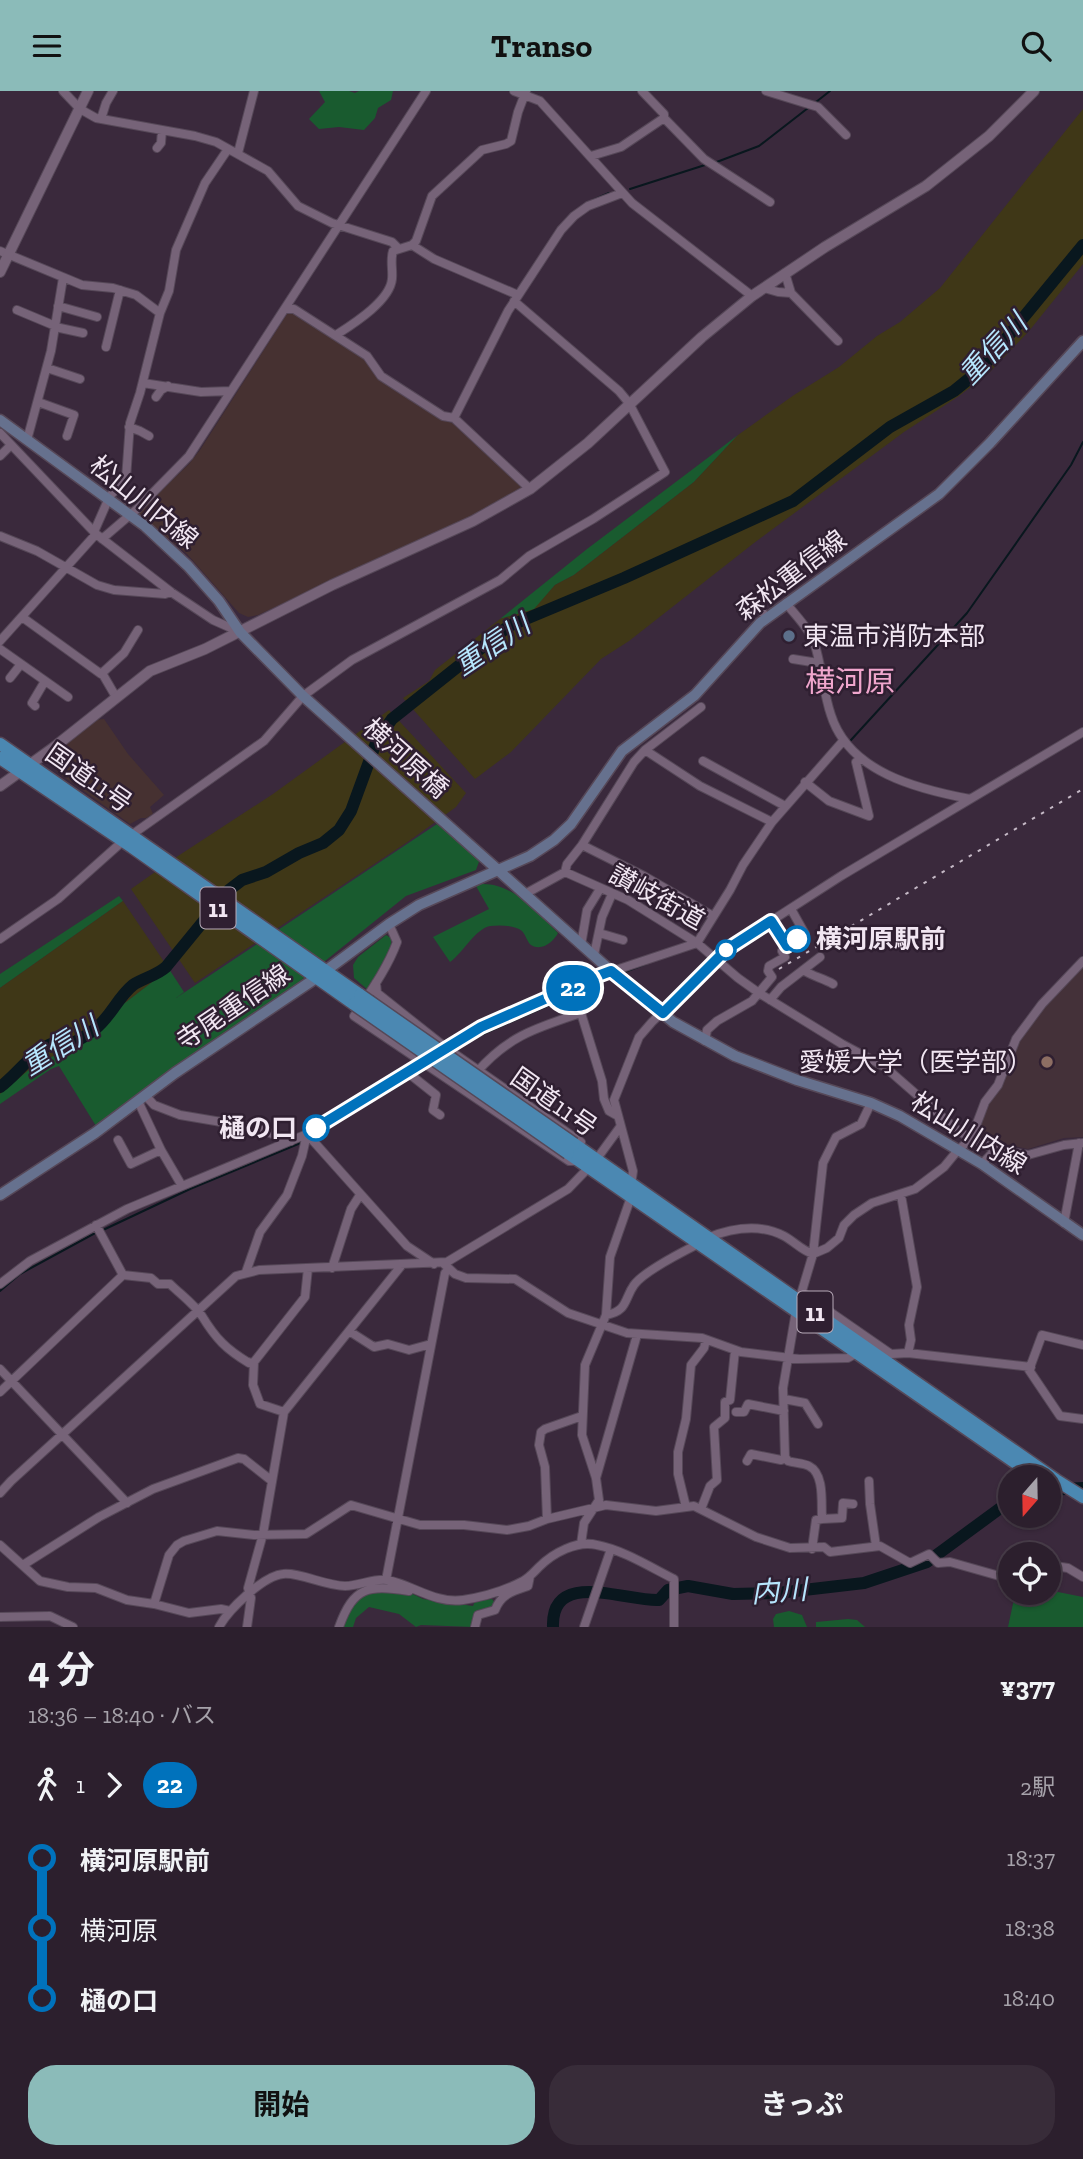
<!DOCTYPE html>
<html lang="ja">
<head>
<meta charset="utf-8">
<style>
	body { margin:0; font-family:"Zilla Slab","Noto Sans JP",serif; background:#382c39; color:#f1f3f6; height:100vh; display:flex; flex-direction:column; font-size:26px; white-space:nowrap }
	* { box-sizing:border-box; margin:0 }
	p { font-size:23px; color:#a6a2aa }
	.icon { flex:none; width:38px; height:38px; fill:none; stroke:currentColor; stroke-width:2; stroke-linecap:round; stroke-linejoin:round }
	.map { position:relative; height:1536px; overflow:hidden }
	.drawer { display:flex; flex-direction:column; background:#2c1f2d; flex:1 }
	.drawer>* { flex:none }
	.badge { padding:0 14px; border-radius:23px; font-size:24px; line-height:46px }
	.needle { width:46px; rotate:200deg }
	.buttons { position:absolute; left:998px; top:1374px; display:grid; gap:14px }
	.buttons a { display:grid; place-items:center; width:63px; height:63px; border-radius:50%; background:#2c1f2d; box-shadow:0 2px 5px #0004,0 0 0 2px #483d49; font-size:35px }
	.map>.badge { position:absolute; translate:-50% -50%; box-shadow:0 0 0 4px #fff }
	.legs { display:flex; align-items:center; gap:10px; height:77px; padding:0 28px; font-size:23px }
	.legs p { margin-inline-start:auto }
	.overview { display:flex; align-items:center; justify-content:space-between; height:119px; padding:0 28px }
	h1 { font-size:38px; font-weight:700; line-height:52px }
	.primary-button { display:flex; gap:14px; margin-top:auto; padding:14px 28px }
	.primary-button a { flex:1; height:80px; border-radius:28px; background:#8bbbb9; color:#111; font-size:28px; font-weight:700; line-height:80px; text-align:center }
	.primary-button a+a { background:#382c39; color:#f1f3f6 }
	ul { padding:0 28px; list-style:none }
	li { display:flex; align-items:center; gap:24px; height:70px; font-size:26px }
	li i { display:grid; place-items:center; width:10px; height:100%; margin:0 9px; background:currentColor }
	li i::after { content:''; width:18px; height:18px; margin:-9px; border:5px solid; border-radius:50%; background:#2c1f2d }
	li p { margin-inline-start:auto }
	li:first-child i { background:linear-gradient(#0000 50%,currentColor 0) }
	li:last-child i { background:linear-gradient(currentColor 50%,#0000 0) }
	header { display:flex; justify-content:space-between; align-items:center; height:91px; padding:0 28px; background:#8bbbb9; color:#111; font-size:32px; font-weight:700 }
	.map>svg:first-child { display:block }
	.industrial { fill:#463131 }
	.education { fill:#443139 }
	.green { fill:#195b2f }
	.sand { fill:#3f3717 }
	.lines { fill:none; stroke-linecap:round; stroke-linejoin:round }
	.stream { stroke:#09171e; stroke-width:2 }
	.river { stroke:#09171e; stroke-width:12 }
	.minor-casing { stroke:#564858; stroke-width:10 }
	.tertiary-casing { stroke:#564858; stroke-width:12 }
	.secondary-casing { stroke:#564858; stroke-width:13 }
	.trunk-casing { stroke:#564858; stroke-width:15 }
	.minor { stroke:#766378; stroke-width:8 }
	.tertiary { stroke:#766378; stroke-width:10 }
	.secondary { stroke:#66718e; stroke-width:10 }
	.trunk { stroke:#4b88b2; stroke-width:12 }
	.rail { stroke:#c5b9c6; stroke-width:2; stroke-dasharray:3.5 7; stroke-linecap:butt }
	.trunk-bridge-casing { stroke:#564858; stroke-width:15; stroke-linecap:butt }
	.trunk-bridge { stroke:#4b88b2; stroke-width:12 }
	.line-1-casing { stroke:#fff; stroke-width:16 }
	.line-1 { stroke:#0072bc; stroke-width:10 }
	.service-dot { fill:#5c6f8a; stroke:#2f1f31; stroke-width:2.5 }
	.stop-1-dot { fill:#fff; stroke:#0072bc; stroke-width:3.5 }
	.education-dot { fill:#8d6e63; stroke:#2f1f31; stroke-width:2.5 }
	.labels { text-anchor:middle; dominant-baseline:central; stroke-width:5; stroke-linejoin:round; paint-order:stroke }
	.shield { fill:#2f1f31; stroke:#b7aab8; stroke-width:2 }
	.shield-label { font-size:24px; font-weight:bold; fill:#f1e6f2 }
	.street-label { font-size:26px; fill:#f1e6f2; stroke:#2f1f31 }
	.poi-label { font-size:26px; fill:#f1e6f2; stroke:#2f1f31; text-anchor:start }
	.stop-label { font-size:26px; font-weight:bold; fill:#f1e6f2; stroke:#2f1f31; text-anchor:start }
	.water-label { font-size:28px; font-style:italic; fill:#b6e6fd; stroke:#2f1f31 }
	.quarter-label { font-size:30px; fill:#f0a6cd; stroke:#2f1f31 }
</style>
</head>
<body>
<header><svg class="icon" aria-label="menu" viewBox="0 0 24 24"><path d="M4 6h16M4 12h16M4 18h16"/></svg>Transo<svg class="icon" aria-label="search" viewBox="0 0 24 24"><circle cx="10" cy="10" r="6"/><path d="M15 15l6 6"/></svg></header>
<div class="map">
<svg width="1083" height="1536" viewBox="0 0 1083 1536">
	<rect width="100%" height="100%" fill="#3a293c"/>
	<!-- industrial -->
	<path class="industrial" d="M295,220l69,48 16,20 11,9 50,31 11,4 70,62 1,3 -60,33 -205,94 -10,2 -9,-4 -52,-59 -49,-41 51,-49 11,-14 87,-136z
		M104,628l24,35 36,41 -14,12 3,7 -7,4h-5l-11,6 -73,-52 -6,-15 44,-37z"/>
	<!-- education -->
	<path class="education" d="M1083,874v172l-19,1 -36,11 -51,-11 -1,-4 12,-32 31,-63 29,-38z"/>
	<!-- green -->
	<path class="green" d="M319,0h30l6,2 4,-2h34l-2,9 -13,8 -3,10 -11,12 -25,-3 -20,2 -10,-10 16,-17z
		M738,344l-44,47 -120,93 -19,10 -21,25 -34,9 87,-70z
		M437,733l43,35 -4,11 -70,26 -127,102 -183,128 -37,-60 -8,3 -51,35v-12l37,-29 21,-9 111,-85 15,23 -8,6z
		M480,793c33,-2 56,28 78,49 -4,8 -16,19 -27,12 -4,-3 -5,-10 -9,-14 -8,-6 -22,-6 -32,-5 -15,3 -27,27 -40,36l-17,-25 56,-28 -13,-23z
		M119,805l4,5 -123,87v-14z
		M386,844l5,3v9l-23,43 -14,-12 -1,-13 5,-8z
		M372,1495l26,1 25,12 50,7 2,-5 17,-2 3,4 -2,5 -16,5 -4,14 -52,-2 -5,2 -17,-13 -30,-7 -13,11 -3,9h-18c10,-24 12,-32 37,-41z
		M1048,1499l35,7v30h-75l6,-28 19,1 3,-7h12z
		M789,1520l13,4 5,12h-33l-1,-8 3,-5z
		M848,1528l9,1 8,7h-49v-5z"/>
	<!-- sand -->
	<path class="sand" d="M1083,18v155l-54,67 -40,42 -30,23 -55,36 -150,111 -125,98 -28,18 -90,93 -36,27 -72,-81 26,-17 6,-11 65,-51 34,-10 21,-24 19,-10 120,-93 44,-47 56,-40 45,-28 38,-31 23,-14 40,-34z
		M389,619l77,83 -10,14 -47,34 -214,142 -64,-94 44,-31 98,-64z
		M123,810l46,68 -111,85 -21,9 -37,31v-106z"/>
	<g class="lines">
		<!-- stream -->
		<path class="stream" d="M816,11l14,-11
			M714,72l45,-17 49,-38
			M630,98l75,-24
			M593,109l16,-7
			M851,649l116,-127 104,-148 12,-23
			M710,838l21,-34
			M622,882l24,-9
			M580,900l30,-15
			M454,959l27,-15 91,-40
			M416,984l10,-6
			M314,1045l97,-58
			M103,1139l87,-41 113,-47
			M0,1200l20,-17 77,-42"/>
		<!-- river -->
		<path class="river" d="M0,996c17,-12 34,-38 54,-44 5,-2 12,0 17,0 7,-1 17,-9 23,-13 17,-13 23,-32 39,-45 10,-7 23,-9 33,-18l63,-77 13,-10 24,-8 33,-19 24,-10 16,-13 12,-19 26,-71 15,-21 117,-93 115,-48 169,-77 97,-74 64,-36 27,-22 102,-124
			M1048,1399l35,-2
			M553,1536c-2,-59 74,-25 106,-27l9,-10 20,-4 45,8 45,-1 86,-10 63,-21 83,-61"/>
		<defs>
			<path id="minor" d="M63,0l17,18 16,9 99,18 21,6 52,29 30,35 34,17 60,19 6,6
				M514,0l26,10 92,102 120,93
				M642,0l22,23v4l40,41 66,43
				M766,0l52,16 28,28
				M101,28l5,-16 7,-12
				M157,57l4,-5 1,-13
				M238,62l16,-62
				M591,65l30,-9 43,-29
				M412,154l22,14 84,36
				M0,160l82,34 31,3 23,7 24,18
				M785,182l6,20
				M764,197l14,4 13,1 47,48
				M58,215l39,11
				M287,218h7l73,47 14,20 62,40 11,2 76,71
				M17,219l43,18 23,5
				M336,244c17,-11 54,-34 56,-56 1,-10 -2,-18 1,-28l19,-6 4,-4 16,-45 50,-46 24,-6 5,-3 7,-29 8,-21
				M106,256l14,-57
				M47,277l33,11
				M143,292l58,9 30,-1
				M156,306l5,-7 7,-4
				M38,311l36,13 -7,21
				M454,327l54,-107 53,-81 13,-14 14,-10 34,-13
				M129,336l11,4 9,5
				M0,342l96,101 75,58 42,28 27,12
				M27,349l24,-89 12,-73
				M0,365l11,-11
				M107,408l19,-20 4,-56 10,-30 20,-80 9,-22 7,-41 29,-67 23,-34
				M94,441l14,-32
				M0,445l37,15 60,34 17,5 51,4 6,-2
				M102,448l35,-30 52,-53 237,-365
				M786,512c9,12 23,25 28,39 8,24 9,50 17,73 18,57 86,74 139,84
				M756,513l11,14
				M22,526l79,57 23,-21 14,-23
				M0,550l96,-107
				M0,558l68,48
				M793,568l25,4
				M102,582l14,24
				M10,587l11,-14
				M35,615l-3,-3 13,-22
				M645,659l55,36 72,36
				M703,670l82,45
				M805,691l24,19 40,15 -13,-54 5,-3
				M582,754l62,31 69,40
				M565,781l63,28 69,43 41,35 21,15 83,51 43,23 71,62 15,10 25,10 32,6 36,-10 19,-2
				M525,803l40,-22 2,-8 15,-19 52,-83 11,-12 56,-43
				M771,830l16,24 18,-11 -14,-25
				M389,833l8,18c-10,27 -27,50 -43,74l215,145h10
				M599,842l24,7
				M0,848l58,-40 65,-58 141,-100 39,-45 49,-36 148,-80 29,-24 64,-37 72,-47 -36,-69 -10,-12 -105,-90
				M581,854l6,-35 13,-21
				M594,864l8,-38 10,-23
				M803,879c11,7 20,8 30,14
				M376,892l1,10 68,54 136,95
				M575,896l6,26 21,68 2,18 5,12 7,4
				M770,909l11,-13 39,-30
				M705,950l2,-11 10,-9 35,-20 20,-24 -4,-6 1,-5 16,-9 -3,-6 5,-6
				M407,981l29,23 -3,15 7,5
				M476,982c32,-37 60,-45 105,-60
				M145,1004l9,10 26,10 77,13 34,13
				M138,1010l23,49 21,36
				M307,1043l100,112 27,18
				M118,1049l13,24 30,-14
				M982,1073l14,-15
				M631,1094l2,-14 -19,-71 25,-63 13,-15 74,-72 115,-74 242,-144
				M901,1104l16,92 -8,38 2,15 -3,13
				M1064,1132l15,-80
				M96,1134l27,50
				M707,1147c25,-10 52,-15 77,-2 11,6 17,14 29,18l14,-6 12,-10 5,-13 10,-10 18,-12 43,-14 29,-22 14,-17 13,-11 14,-37 13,-17 18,-46 26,-35 41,-43
				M443,1172l12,11 11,4 49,1 53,34 59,20 75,5 39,14 58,7 49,-1 9,-5
				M332,1177l19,-59 9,-14
				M246,1181l14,-40 27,-37 15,-39 5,-22
				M0,1193l30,-23 97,-52 180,-75 138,-87 36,-20 114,-50 102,-34 33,-53 13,-25 29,-43 71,-81
				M803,1202l88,61 17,-1 123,14
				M606,1224c22,-4 18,-16 28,-30 10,-14 50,-34 66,-42
				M349,1240l25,16 14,-3 21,6 22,-6
				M1083,1254l-41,-10 -13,35 31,46 23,3
				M254,1271l-1,23 7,19 24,8
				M0,1278l127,134
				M0,1301l123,-117 28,3 7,6h12c10,10 24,20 32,32 14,23 24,33 47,47l5,-1 51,-65 3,-29
				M784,1308l21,4 13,21
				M736,1321h8l4,-8 36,7
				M747,1370l4,-7 30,6 5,-2
				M596,1387l41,-143
				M869,1390l1,23 6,42
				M0,1402l11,-12 225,-205 23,-6 188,-8 121,-73 28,-29 24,-33
				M686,1416l-8,-33v-22l8,-33 5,-54 13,-17 2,-8
				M701,1418l9,-23 7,-6 -3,-53 11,-9v-16l5,-2 5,-50
				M547,1428l-2,-52 -6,-22 2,-13 4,-3 37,-13
				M822,1428l20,-1 1,-15 10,1
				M581,1453l3,-21 15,-23 -3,-22 -14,-43 3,-70 21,-50 4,-58 21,-60
				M0,1454l40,36 28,6 28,1 31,12 27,4 15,-49 8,-10 7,-4 33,-10 37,4 52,-1 45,-29 69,20h44l43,5 22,-4 18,-7 59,-14 50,6 38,-5 62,31 34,11 34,-1 6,5 50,-6 30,17 19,-9 9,9 12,-1 60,17
				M812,1458l4,-29 6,-1c-1,-15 3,-45 -13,-53 -6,-3 -15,-3 -21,-5l-3,-4 -2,-69 13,-77 17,-57 10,-91 13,-26 25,-13 10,-21
				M23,1474l76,-48 54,-28 85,-31 6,1 28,22
				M1048,1474l20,3 15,9
				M386,1489l59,-307 4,-4
				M154,1513l35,9 32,-4 9,2
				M0,1526l50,-1 23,11
				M219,1536c9,-17 44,-51 64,-53 16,-2 43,12 62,12 15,0 28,-8 42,-6 26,5 48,24 76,20 19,-3 43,-10 60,-19 7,-4 11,-9 16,-14 14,-14 38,-27 58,-22 26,5 53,22 77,34v48
				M247,1536l4,-29 -3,-10 15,-54 21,-122 117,-146
				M339,1536c15,-41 29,-42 70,-36
				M475,1536l3,-12 17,-5c6,-16 18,-19 33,-24l2,-10
				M584,1536l27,-78"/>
			<path id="tertiary" d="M0,181l88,-181
				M0,695l53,-38 97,-77 55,-22 127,-64 141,-64 57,-32 58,-46 114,-106 50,-41 73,-49 101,-61 63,-50 45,-45"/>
			<path id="secondary" d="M0,329l145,106 43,40 31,35 21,31 63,64 308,275 62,51 62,34 62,24 74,23 29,13 82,48 101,71
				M0,1104l95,-62 80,-60 141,-95 73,-54 30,-19 111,-49 24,-16 17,-16 51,-73 73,-56 65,-72 179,-129 51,-51 93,-102"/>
			<path id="trunk" d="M0,653l360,251
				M0,667l132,89 222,157
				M574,1053l482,336 27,17
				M568,1062l468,324"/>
		</defs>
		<!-- minor casing -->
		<use href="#minor" class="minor-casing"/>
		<!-- tertiary casing -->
		<use href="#tertiary" class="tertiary-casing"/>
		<!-- secondary casing -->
		<use href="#secondary" class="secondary-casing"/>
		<!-- trunk casing -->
		<use href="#trunk" class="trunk-casing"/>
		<!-- minor -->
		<use href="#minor" class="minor"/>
		<!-- tertiary -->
		<use href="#tertiary" class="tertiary"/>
		<!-- secondary -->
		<use href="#secondary" class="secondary"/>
		<!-- trunk -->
		<use href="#trunk" class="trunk"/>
		<!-- rail -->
		<path class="rail" d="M779,878l304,-180"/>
		<defs>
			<path id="trunk-bridge" d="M360,904l214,149
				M354,913l214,149"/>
		</defs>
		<!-- trunk-bridge casing -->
		<use href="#trunk-bridge" class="trunk-bridge-casing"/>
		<!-- trunk-bridge -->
		<use href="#trunk-bridge" class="trunk-bridge"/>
	</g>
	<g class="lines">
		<defs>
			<path id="line-1" d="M316,1037l165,-101 114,-50 16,-6 52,42 63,-63 45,-29 16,25 10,-7"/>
		</defs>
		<!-- line-1 casing -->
		<use href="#line-1" class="line-1-casing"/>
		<!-- line-1 -->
		<use href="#line-1" class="line-1"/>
	</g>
	<!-- markers -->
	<circle class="service-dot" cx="789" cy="545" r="7"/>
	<g class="stop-1-dot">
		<circle cx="797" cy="848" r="12"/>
		<circle cx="726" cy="859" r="9"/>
		<circle cx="316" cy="1037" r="12"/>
	</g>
	<circle class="education-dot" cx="1047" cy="971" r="7"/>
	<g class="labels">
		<!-- shield labels -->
		<g class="shield">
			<rect x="200.5" y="796.5" width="35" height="41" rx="5"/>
			<rect x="797.5" y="1200.5" width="35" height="41" rx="5"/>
		</g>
		<g class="shield-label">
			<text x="218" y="817">11</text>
			<text x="815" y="1221">11</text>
		</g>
		<!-- street labels -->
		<g class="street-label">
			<text transform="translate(144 411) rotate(39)">松山川内線</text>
			<text transform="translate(791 484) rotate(-37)">森松重信線</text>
			<text transform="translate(406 667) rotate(42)">横河原橋</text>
			<text transform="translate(89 687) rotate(35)">国道11号</text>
			<text transform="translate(657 806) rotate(29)">讃岐街道</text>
			<text transform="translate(233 916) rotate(-34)">寺尾重信線</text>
			<text transform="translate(554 1011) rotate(35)">国道11号</text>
			<text transform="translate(969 1042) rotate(32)">松山川内線</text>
		</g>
		<!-- poi labels -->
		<g class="poi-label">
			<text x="803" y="545">東温市消防本部</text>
			<text x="1033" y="971" text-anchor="end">愛媛大学（医学部）</text>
		</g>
		<!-- stop labels -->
		<g class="stop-label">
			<text x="816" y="848">横河原駅前</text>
			<text x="297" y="1037" text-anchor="end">樋の口</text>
		</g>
		<!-- water labels -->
		<g class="water-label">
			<text transform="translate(993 258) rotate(-47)">重信川</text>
			<text transform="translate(492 554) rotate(-34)">重信川</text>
			<text transform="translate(60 955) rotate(-32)">重信川</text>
			<text transform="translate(779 1500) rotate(-4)">内川</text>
		</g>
		<!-- quarter labels -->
		<g class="quarter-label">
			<text x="850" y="591">横河原</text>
		</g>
	</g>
</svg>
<div class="buttons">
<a><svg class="needle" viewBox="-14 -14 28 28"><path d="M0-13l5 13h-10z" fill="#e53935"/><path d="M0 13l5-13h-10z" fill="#a6a2aa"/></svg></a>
<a><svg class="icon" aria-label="locate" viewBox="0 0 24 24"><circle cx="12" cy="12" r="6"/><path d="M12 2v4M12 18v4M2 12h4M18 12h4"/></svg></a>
</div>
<b class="badge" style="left:573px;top:897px;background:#0072bc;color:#fff">22</b>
</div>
<section class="drawer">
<div class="overview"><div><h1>4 分</h1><p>18:36 – 18:40 · バス</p></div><b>¥377</b></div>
<div class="legs"><svg class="icon" aria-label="walk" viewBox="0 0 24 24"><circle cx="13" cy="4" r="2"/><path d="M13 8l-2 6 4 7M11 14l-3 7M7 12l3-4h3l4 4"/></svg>1<svg class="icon" aria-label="forward" viewBox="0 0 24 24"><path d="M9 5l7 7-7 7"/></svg><b class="badge" style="background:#0072bc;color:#fff">22</b><p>2駅</p></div>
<ul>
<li><i style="color:#0072bc"></i><b>横河原駅前</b><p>18:37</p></li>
<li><i style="color:#0072bc"></i><span>横河原</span><p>18:38</p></li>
<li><i style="color:#0072bc"></i><b>樋の口</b><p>18:40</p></li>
</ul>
<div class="primary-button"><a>開始</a><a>きっぷ</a></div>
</section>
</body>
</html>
